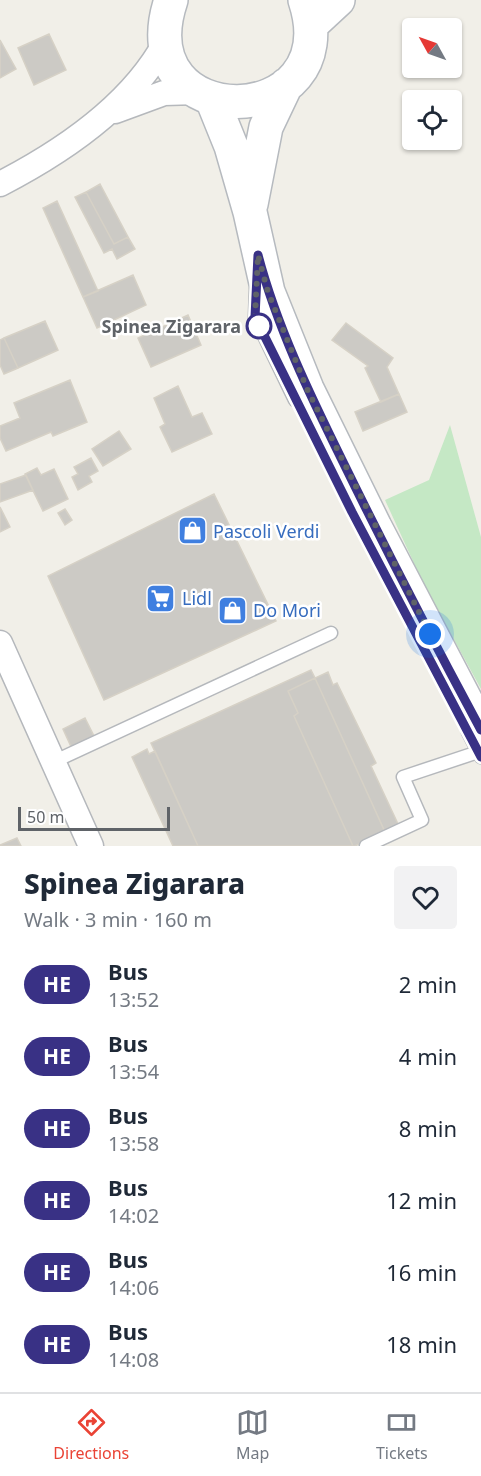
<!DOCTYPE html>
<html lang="en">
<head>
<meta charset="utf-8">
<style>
	body { margin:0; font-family:"Noto Sans",sans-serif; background:#f2f2f3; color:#1f2937; height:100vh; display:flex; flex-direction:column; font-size:22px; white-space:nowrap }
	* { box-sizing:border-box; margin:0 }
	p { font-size:20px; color:#747a83 }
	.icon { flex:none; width:33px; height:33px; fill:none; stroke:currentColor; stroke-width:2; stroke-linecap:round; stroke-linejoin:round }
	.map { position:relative; height:846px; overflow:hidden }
	.sheet { display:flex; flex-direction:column; background:#fff; flex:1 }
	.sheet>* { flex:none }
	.badge { padding:0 12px; border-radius:20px; font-size:21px; line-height:39px }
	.needle { width:39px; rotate:310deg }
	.buttons { position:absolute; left:402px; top:18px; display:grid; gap:12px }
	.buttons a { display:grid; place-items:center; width:60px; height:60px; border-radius:6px; background:#fff; box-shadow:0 2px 4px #0004; font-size:30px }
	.scale { position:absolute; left:18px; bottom:15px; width:152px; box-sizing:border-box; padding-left:6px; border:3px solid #5f6368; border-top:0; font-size:16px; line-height:21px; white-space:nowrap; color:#5f6368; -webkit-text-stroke:4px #fff; paint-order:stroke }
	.you { position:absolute; width:30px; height:30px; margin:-15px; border:4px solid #fff; border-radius:50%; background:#1a73e8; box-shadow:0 0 0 9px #1a73e833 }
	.map>.badge { position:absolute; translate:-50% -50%; box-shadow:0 0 0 3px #fff }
	.round { display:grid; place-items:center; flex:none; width:63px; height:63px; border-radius:6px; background:#f2f2f3 }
	.head { display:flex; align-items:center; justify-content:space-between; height:102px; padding:0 24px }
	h1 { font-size:28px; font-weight:800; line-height:45px }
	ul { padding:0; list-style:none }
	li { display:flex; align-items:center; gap:18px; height:72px; padding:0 24px }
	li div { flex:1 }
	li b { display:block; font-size:22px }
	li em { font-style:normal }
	li .badge { min-width:66px; font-weight:700; text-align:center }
	.tab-bar { display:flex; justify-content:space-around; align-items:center; height:84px; border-top:2px solid #e0e1e3; background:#fff; font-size:16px; color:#747a83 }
	.tab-bar a { display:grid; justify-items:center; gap:3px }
	.tab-bar .on { color:#ea4335 }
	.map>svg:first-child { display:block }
	.green { fill:#c5e8c5 }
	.building { fill:#cccac5; stroke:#d6d1c6; stroke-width:1.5 }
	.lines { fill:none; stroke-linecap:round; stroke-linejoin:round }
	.lane-casing { stroke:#b5b8bc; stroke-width:15 }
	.street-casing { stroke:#b5b8bc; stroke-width:27 }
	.secondary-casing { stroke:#b6babf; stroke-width:36 }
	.lane { stroke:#fff; stroke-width:12 }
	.street { stroke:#fff; stroke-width:24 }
	.secondary { stroke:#fff; stroke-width:33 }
	.line-casing { stroke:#fff; stroke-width:14 }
	.line { stroke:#393185; stroke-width:9 }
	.walk { stroke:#5f6368; stroke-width:6; stroke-dasharray:0 10.8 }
	.stop-dot { fill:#fff; stroke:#393185; stroke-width:3 }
	.labels { text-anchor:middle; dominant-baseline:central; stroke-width:5; stroke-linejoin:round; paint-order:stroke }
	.stop-label { font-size:18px; font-weight:bold; fill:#5f6368; stroke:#fff; text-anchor:end }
	.shop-label { font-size:18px; fill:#366cbe; stroke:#fff; text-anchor:start }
</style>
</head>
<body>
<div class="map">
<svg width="481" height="846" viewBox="0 0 481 846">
	<rect width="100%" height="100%" fill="#f1efe8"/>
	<!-- green -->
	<path class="green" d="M450,425l31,112v152l-58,-106 -38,-83 44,-20z"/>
	<!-- building -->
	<path class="building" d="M49,34l17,36 -32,15 -16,-37z
		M0,40l16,29 -16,9z
		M100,184l28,53 -14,7 -28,-52z
		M86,192l28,52 14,-7 7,12 -18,10 -5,-10 -8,4 -29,-56z
		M57,201l41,90 -15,6 -40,-89z
		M133,275l13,30 -49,23 -14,-31z
		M188,315l13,30 -50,22 -13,-29z
		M45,321l13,29 -40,18 -14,-30z
		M346,323l47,35 -6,9 12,27 -18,8 -16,-34 3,-2 -36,-26z
		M4,338l14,30 -14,6 -4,-9v-25z
		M70,380l17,42 -34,14 -2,-4 -45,19 -6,-13v-12l20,-8 -6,-15z
		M178,386l14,31 10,-4 10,21 -40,18 -12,-25 5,-3 -11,-26z
		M399,394l8,18 -44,19 -8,-19z
		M119,431l12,18 -28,17 -11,-17z
		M91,458l7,13 -9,5 3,6 -14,8 -6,-13 6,-3 -4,-7z
		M37,468l4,7 13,-6 14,30 -25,12 -18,-37z
		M26,475l7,15 -33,12v-18z
		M214,494l62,127 -172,79 -56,-124z
		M0,507l10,20 -10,5z
		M65,509l7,11 -7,5 -7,-12z
		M311,670l4,8 -27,13 10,22 -4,3 59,130h-155l-47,-103z
		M328,672l5,13 4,-2 39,80 -5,3 28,60 -14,6 -70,-154z
		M315,678l70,154 -30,14h-2l-59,-130 4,-3 -10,-22z
		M85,718l11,22 -23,11 -10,-22z
		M147,749l2,5 6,-3 43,95h-25l-41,-89z
		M17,838l4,8h-21v-1z"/>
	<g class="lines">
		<defs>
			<path id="lane" d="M256,289l-1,28 40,83
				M468,732l13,25
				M53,762l278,-129
				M366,846l56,-26 -19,-43 75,-25"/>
			<path id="street" d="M115,111l49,-18 34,-1
				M0,184c62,-32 131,-79 165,-141
				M0,643l91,203"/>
			<path id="secondary" d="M171,0c-46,137 178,134 134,0
				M311,25l27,-25
				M212,99l19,47 19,66 18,80 39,97 68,138 106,203
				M251,204l15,-77 20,-42"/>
		</defs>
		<!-- lane casing -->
		<use href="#lane" class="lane-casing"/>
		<!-- street casing -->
		<use href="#street" class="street-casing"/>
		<!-- secondary casing -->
		<use href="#secondary" class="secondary-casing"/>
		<!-- lane -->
		<use href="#lane" class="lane"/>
		<!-- street -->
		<use href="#street" class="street"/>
		<!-- secondary -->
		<use href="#secondary" class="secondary"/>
	</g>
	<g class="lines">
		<defs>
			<path id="line" d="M481,730c-48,-89 -94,-178 -138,-268 -33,-67 -66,-135 -85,-207l-3,62 97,195 129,245"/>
		</defs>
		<!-- line casing -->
		<use href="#line" class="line-casing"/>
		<!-- line -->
		<use href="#line" class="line"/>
		<!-- walk -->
		<path class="walk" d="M259,326l-4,-9 3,-62 10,37 39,97 123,245"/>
	</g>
	<!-- icons -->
	<defs>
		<symbol id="shop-square" viewBox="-11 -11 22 22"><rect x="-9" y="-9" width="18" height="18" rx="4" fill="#3f7fe0" stroke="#fff"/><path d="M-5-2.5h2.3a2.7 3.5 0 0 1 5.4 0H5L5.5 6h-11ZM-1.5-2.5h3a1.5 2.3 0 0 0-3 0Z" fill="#fff"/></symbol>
		<symbol id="supermarket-square" viewBox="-11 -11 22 22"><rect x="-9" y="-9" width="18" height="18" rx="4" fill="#3f7fe0" stroke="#fff"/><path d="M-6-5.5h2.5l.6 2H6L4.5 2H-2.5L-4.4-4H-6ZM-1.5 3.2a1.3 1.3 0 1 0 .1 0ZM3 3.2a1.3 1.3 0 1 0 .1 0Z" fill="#fff"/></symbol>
	</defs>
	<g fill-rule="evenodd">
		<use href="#shop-square" x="176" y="514" width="33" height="33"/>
		<use href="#supermarket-square" x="144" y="582" width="33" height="33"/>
		<use href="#shop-square" x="216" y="594" width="33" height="33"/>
	</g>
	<!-- markers -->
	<circle class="stop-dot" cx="259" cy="326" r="12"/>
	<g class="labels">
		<!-- stop labels -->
		<g class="stop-label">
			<text x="241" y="326">Spinea Zigarara</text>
		</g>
		<!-- shop labels -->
		<g class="shop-label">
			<text x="213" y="531">Pascoli Verdi</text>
			<text x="182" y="598">Lidl</text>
			<text x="253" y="610">Do Mori</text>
		</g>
	</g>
</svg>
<div class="buttons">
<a><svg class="needle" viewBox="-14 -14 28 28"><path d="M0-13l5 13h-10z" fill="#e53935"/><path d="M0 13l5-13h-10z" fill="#747a83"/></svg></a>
<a><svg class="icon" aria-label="locate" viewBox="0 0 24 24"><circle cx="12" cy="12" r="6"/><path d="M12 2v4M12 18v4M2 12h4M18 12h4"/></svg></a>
</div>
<div class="scale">50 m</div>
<div class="you" style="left:430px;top:634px"></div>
</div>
<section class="sheet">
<div class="head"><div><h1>Spinea Zigarara</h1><p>Walk · 3 min · 160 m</p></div><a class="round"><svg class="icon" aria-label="heart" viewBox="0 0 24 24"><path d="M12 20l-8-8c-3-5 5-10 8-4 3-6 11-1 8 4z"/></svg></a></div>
<ul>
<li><span class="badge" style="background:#393185;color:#fff">HE</span><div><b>Bus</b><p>13:52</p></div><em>2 min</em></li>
<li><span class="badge" style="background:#393185;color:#fff">HE</span><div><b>Bus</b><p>13:54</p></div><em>4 min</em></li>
<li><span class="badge" style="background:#393185;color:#fff">HE</span><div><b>Bus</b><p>13:58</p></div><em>8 min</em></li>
<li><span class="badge" style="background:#393185;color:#fff">HE</span><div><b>Bus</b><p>14:02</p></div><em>12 min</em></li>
<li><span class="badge" style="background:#393185;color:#fff">HE</span><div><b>Bus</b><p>14:06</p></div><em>16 min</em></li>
<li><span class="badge" style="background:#393185;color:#fff">HE</span><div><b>Bus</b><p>14:08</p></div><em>18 min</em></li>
</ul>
</section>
<nav class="tab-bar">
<a class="on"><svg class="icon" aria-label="directions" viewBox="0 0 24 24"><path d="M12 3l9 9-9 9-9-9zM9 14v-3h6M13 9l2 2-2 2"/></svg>Directions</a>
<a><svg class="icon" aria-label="map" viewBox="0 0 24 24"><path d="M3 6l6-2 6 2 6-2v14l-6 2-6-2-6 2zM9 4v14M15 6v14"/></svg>Map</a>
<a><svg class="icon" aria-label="tickets" viewBox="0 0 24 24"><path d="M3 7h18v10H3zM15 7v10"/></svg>Tickets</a>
</nav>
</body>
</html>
